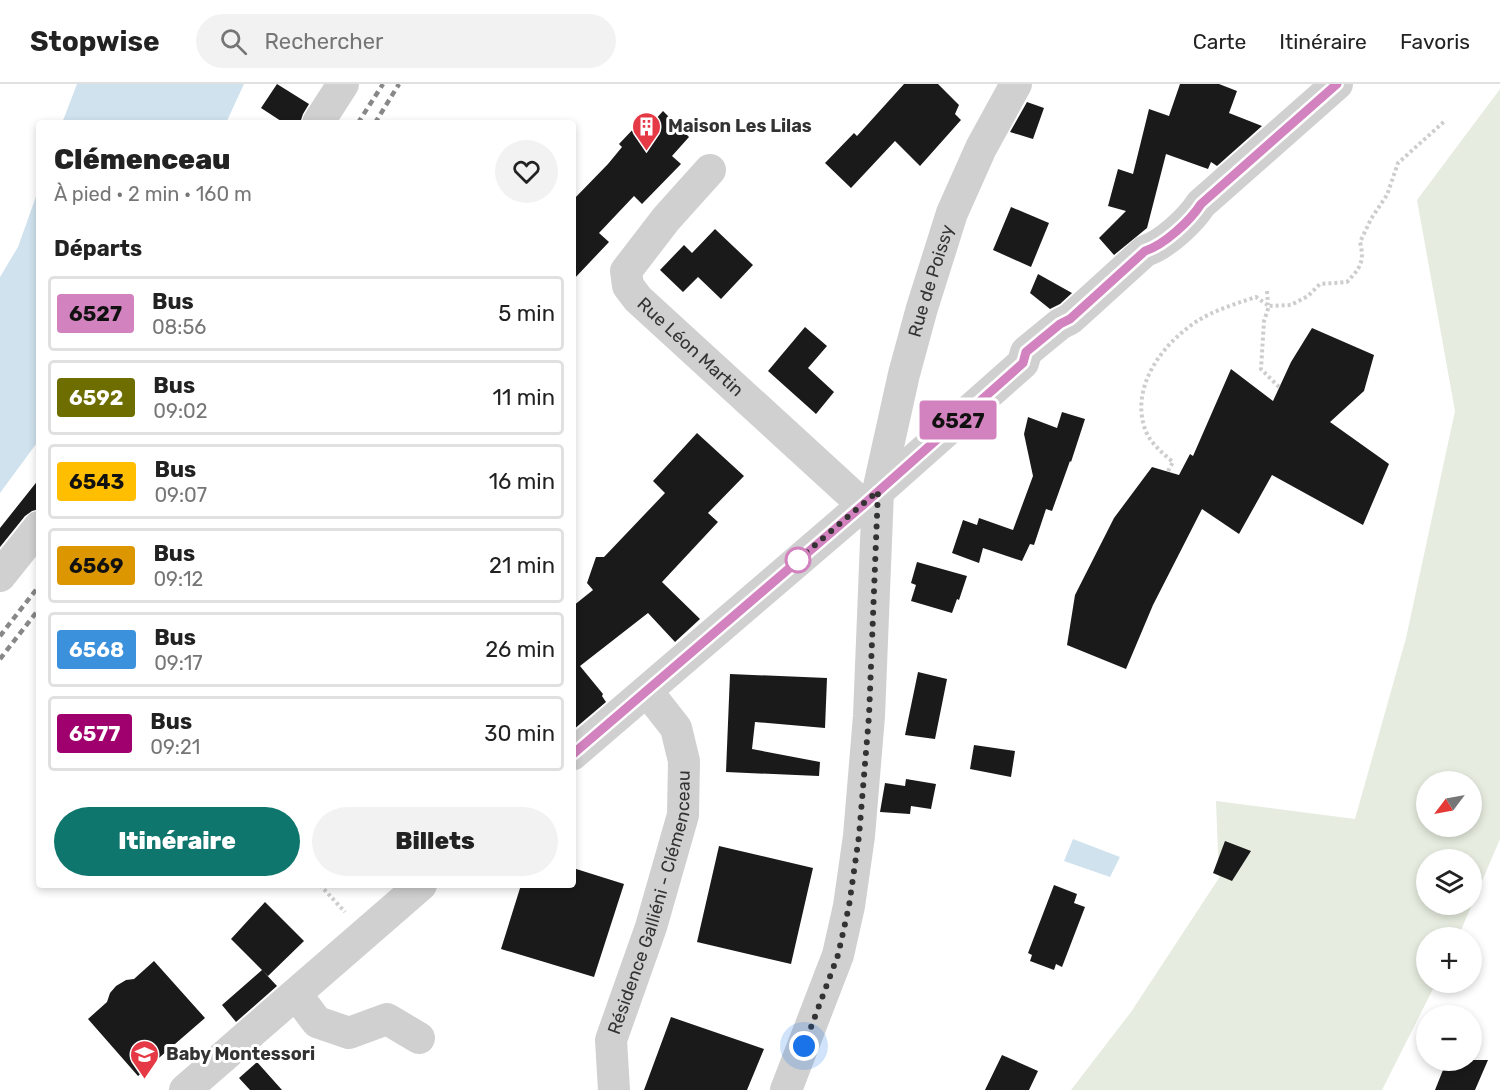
<!DOCTYPE html>
<html lang="fr">
<head>
<meta charset="utf-8">
<style>
	body { margin:0; font-family:Rubik,sans-serif; background:#f2f2f2; color:#222; height:100vh; display:flex; flex-direction:column; font-size:22px; white-space:nowrap }
	* { box-sizing:border-box; margin:0 }
	p { font-size:20px; color:#767676 }
	.icon { flex:none; width:33px; height:33px; fill:none; stroke:currentColor; stroke-width:2; stroke-linecap:round; stroke-linejoin:round }
	.map { position:relative; flex:1; overflow:hidden }
	.details { position:absolute; left:36px; top:36px; width:540px; height:768px; display:flex; flex-direction:column; background:#fff; border-radius:6px; box-shadow:0 3px 9px #0003 }
	.details>* { flex:none }
	.badge { padding:0 12px; border-radius:4px; font-size:21px; line-height:39px }
	.needle { width:39px; rotate:238deg }
	.controls { position:absolute; left:1416px; top:687px; display:grid; gap:12px }
	.controls a { display:grid; place-items:center; width:66px; height:66px; border-radius:50%; background:#fff; box-shadow:0 3px 9px #0003; font-size:30px }
	.you { position:absolute; width:30px; height:30px; margin:-15px; border:4px solid #fff; border-radius:50%; background:#1a73e8; box-shadow:0 0 0 9px #1a73e833 }
	.map>.badge { position:absolute; translate:-50% -50%; box-shadow:0 0 0 3px #fff }
	h2 { padding:0 18px; font-size:22px; line-height:54px }
	.round { display:grid; place-items:center; flex:none; width:63px; height:63px; border-radius:32px; background:#f2f2f2 }
	.overview { display:flex; align-items:center; justify-content:space-between; height:102px; padding:0 18px }
	h1 { font-size:28px; font-weight:800; line-height:45px }
	.primary-button { display:flex; gap:12px; margin-top:auto; padding:12px 18px }
	.primary-button a { flex:1; height:69px; border-radius:36px; background:#0f766e; color:#fff; font-size:24px; font-weight:800; line-height:69px; text-align:center }
	.primary-button a+a { background:#f2f2f2; color:#222 }
	ul { padding:0; list-style:none }
	li { display:flex; align-items:center; gap:18px; height:75px; margin:0 12px 9px; padding:0 6px; border:3px solid #e0e0e0; border-radius:6px }
	li div { flex:1 }
	li b { display:block; font-size:22px }
	li em { font-style:normal }
	li .badge { min-width:66px; font-weight:700; text-align:center }
	header { display:flex; align-items:center; gap:36px; box-sizing:border-box; height:84px; padding:0 30px; background:#fff; border-bottom:2px solid #e0e0e0 }
	header strong { font-size:28px }
	nav { display:flex; gap:33px; margin-inline-start:auto; font-size:21px }
	.search { width:420px; height:54px; background:#f2f2f2; display:flex; align-items:center; gap:15px; box-sizing:border-box; padding:0 21px; border-radius:33px; color:#767676; font-size:22px }
	.map>svg:first-child { display:block }
	.green { fill:#e6ecdf; fill-rule:evenodd }
	.water { fill:#cfe2ee }
	.building { fill:#1a1a1a }
	.lines { fill:none; stroke-linecap:round; stroke-linejoin:round }
	.path { stroke:#cdcdcd; stroke-width:4; stroke-dasharray:3 3; stroke-linecap:butt }
	.minor { stroke:#d0d0d0; stroke-width:32 }
	.rail { stroke:#888; stroke-width:4.5; stroke-dasharray:6 4.5; stroke-linecap:butt }
	.line-casing { stroke:#fff; stroke-width:14 }
	.line { stroke:#d282be; stroke-width:9 }
	.walk { stroke:#333; stroke-width:6; stroke-dasharray:0 10.8 }
	.stop-dot { fill:#fff; stroke:#d282be; stroke-width:3 }
	.labels { text-anchor:middle; dominant-baseline:central; stroke-width:6; stroke-linejoin:round; paint-order:stroke }
	.poi-label { font-size:18px; font-weight:bold; fill:#333; stroke:#fff; text-anchor:start }
	.street-label { font-size:18px; fill:#333; stroke:#fff }
</style>
</head>
<body>
<header>
<strong>Stopwise</strong>
<div class="search"><svg class="icon" aria-label="search" viewBox="0 0 24 24"><circle cx="10" cy="10" r="6"/><path d="M15 15l6 6"/></svg>Rechercher</div>
<nav><a>Carte</a><a>Itinéraire</a><a>Favoris</a></nav>
</header>
<div class="map">
<svg width="1500" height="1006" viewBox="0 0 1500 1006">
	<rect width="100%" height="100%" fill="#fff"/>
	<!-- green -->
	<path class="green" d="M1500,5v750l-42,98 -32,1v44l10,1 -54,107h-311l60,-78 88,-134 -3,-77 139,18 51,-181 49,-227 -38,-211zM1426,698h46v44h-46zM1426,776h46v44h-46z"/>
	<!-- water -->
	<path class="water" d="M77,0h167l-18,39h-164z
		M39,104v252l-39,53v-216l18,-30z
		M1073,755l47,18 -10,20 -46,-16z"/>
	<!-- building -->
	<path class="building" d="M277,0l32,20 -6,10 -3,9h-16l-23,-15z
		M904,0h34l21,21 -4,9 6,6 -41,46 -25,-25 -44,47 -26,-25 29,-30 3,3z
		M1180,0h39l18,7 -8,22 33,13 -45,40 -6,-4 -3,7 -42,-15 -19,74 -33,27 -15,-17 27,-27 -18,-5 10,-37 15,5 16,-65 20,7z
		M1027,18l17,6 -11,31 -23,-7z
		M663,27l26,26 -17,19 9,8 -39,40 -8,-8 -35,37 10,9 -36,38v-80l35,-36 14,-17 -3,-3 19,-20 7,7z
		M1011,123l38,16 -18,44 -38,-17z
		M715,145l38,36 -32,34 -23,-22 -15,15 -23,-22 24,-25 8,8z
		M1038,190l34,19 -12,11 -10,5 -20,-16z
		M805,243l22,19 -19,22 26,24 -18,22 -48,-43z
		M1312,244l62,27 -10,36 -34,31 59,42 -26,61 -91,-50 -33,59 -37,-25 -49,96 -27,64 -59,-24 8,-50 39,-77 38,-51 27,8 11,-21 3,2 38,-87 42,32 18,-39z
		M1062,328l23,7 -14,43 -1,-1 -18,50 -6,-2 -12,36 -4,-1 -8,17 -39,-13 -4,15 -27,-10 11,-33 14,5 2,-7 34,12 20,-54 -9,-42 4,-17 29,11z
		M697,349l47,43 -36,37 10,9 -56,60 38,37 -25,23 -27,-29 -68,53 23,28 -1,2 4,6 -33,28v-124l20,-16 -6,-7 9,-26h8l61,-64 -12,-12z
		M39,395v30l-7,2 -7,5 -25,31v-19z
		M917,478l50,14 -8,24 -2,-1 -5,14 -41,-12 5,-16 -5,-2z
		M918,588l29,7 -12,60 -30,-4z
		M730,590l97,4 -2,50 -70,-6 -3,27 68,13 -1,14 -93,-4z
		M974,661l41,6 -4,26 -41,-8z
		M906,695l30,5 -5,25 -20,-3 -1,8 -30,-2 5,-29 20,3z
		M1225,757l26,10 -19,30 -19,-8z
		M719,762l94,22 -22,96 -94,-22z
		M573,784l51,16 -30,93 -93,-28 20,-64h52z
		M1054,801l23,9 -3,9 11,4 -23,60 -6,-3 -2,6 -24,-9 2,-6 -4,-2z
		M265,818l39,39 -36,35 -37,-37z
		M154,877l51,57 -67,58 -50,-57 19,-17 3,-9 6,-7 10,-6 8,-1z
		M262,886l15,16 -41,36 -14,-17z
		M671,933l93,32 -17,41h-103z
		M1002,971l36,16 -9,19h-44z
		M1447,976h41l-13,30h-40z
		M257,978l25,28h-32l-11,-12z"/>
	<g class="lines">
		<!-- path -->
		<path class="path" d="M1267,207l1,14
			M1279,303l-18,-18 3,-48 5,-15 22,-1 17,-9 12,-12 27,-2c13,-14 18,-20 13,-40l11,-23 16,-24 11,-32 48,-43
			M37,341l2,-2
			M1168,387l5,-9c-12,-10 -25,-21 -29,-36 -13,-44 23,-88 60,-109 17,-9 34,-14 52,-20l13,9
			M320,801l25,27"/>
		<!-- minor -->
		<g class="minor">
			<path d="M318,39l25,-39"/>
			<path id="s1" d="M710,86l-44,49 -40,52 2,15 10,13 225,206"/>
			<path d="M0,492l39,-49"/>
			<path d="M573,670l290,-249 160,-142 3,-11 34,-28 10,-5 75,-68c19,-6 45,-30 56,-47l136,-120"/>
			<path d="M296,910l21,28 32,11 38,-14 32,19"/>
			<path d="M185,1006l236,-205"/>
			<path id="s2" d="M614,1006l-3,-50 40,-113 32,-112 1,-54 -8,-33 -29,-37"/>
			<path id="s3" d="M786,1006l52,-135 11,-49 10,-70 10,-120 9,-225 26,-117 18,-66 30,-95 29,-65 35,-64"/>
		</g>
		<!-- rail -->
		<path class="rail" d="M358,39l25,-39
			M375,39l24,-39
			M0,552l39,-50
			M0,575l39,-50"/>
	</g>
	<g class="lines">
		<defs>
			<path id="line" d="M573,670l290,-249 160,-142 3,-11 34,-28 10,-5 75,-68c19,-6 45,-30 56,-47l136,-120"/>
		</defs>
		<!-- line casing -->
		<use href="#line" class="line-casing"/>
		<!-- line -->
		<use href="#line" class="line"/>
		<!-- walk -->
		<path class="walk" d="M798,476l-4,3 84,-72 -9,225 -10,120 -10,70 -11,49 -34,91"/>
	</g>
	<!-- icons -->
	<defs>
		<symbol id="building-pin" viewBox="-11 -11 22 30"><path d="M0 17L-7.5 6A9.5 9.5 0 1 1 7.5 6Z" fill="#e63946" stroke="#fff"/><path d="M-4-6H4V6H1V3H-1V6H-4ZM-2.5-4.3h1.7v1.8h-1.7ZM.8-4.3h1.7v1.8H.8ZM-2.5-1h1.7V.8h-1.7ZM.8-1h1.7V.8H.8Z" fill="#fff"/></symbol>
		<symbol id="school-pin" viewBox="-11 -11 22 30"><path d="M0 17L-7.5 6A9.5 9.5 0 1 1 7.5 6Z" fill="#e63946" stroke="#fff"/><path d="M0-5L7-2L0 1L-7-2ZM-4 1L0 2.5L4 1V4Q0 6-4 4Z" fill="#fff"/></symbol>
	</defs>
	<g fill-rule="evenodd">
		<use href="#building-pin" x="630" y="26" width="33" height="45"/>
		<use href="#school-pin" x="128" y="954" width="33" height="45"/>
	</g>
	<!-- markers -->
	<circle class="stop-dot" cx="798" cy="476" r="12"/>
	<g class="labels">
		<!-- poi labels -->
		<g class="poi-label">
			<text x="668" y="42">Maison Les Lilas</text>
			<text x="166" y="970">Baby Montessori</text>
		</g>
		<!-- street labels -->
		<g class="street-label">
			<text stroke="none"><textPath href="#s3" startOffset="828">Rue de Poissy</textPath></text>
			<text stroke="none"><textPath href="#s1" startOffset="234">Rue Léon Martin</textPath></text>
			<text stroke="none"><textPath href="#s2" startOffset="194">Résidence Galliéni - Clémenceau</textPath></text>
		</g>
	</g>
</svg>
<div class="controls">
<a><svg class="needle" viewBox="-14 -14 28 28"><path d="M0-13l5 13h-10z" fill="#e53935"/><path d="M0 13l5-13h-10z" fill="#767676"/></svg></a>
<a><svg class="icon" aria-label="layers" viewBox="0 0 24 24"><path d="M12 4l9 5-9 5-9-5zM3 14l9 5 9-5"/></svg></a>
<a>+</a>
<a>−</a>
</div>
<div class="you" style="left:804px;top:962px"></div>
<b class="badge" style="left:958px;top:336px;background:#d282be;color:#111">6527</b>
<section class="details">
<div class="overview"><div><h1>Clémenceau</h1><p>À pied · 2 min · 160 m</p></div><a class="round"><svg class="icon" aria-label="heart" viewBox="0 0 24 24"><path d="M12 20l-8-8c-3-5 5-10 8-4 3-6 11-1 8 4z"/></svg></a></div>
<h2>Départs</h2>
<ul>
<li><span class="badge" style="background:#d282be;color:#111">6527</span><div><b>Bus</b><p>08:56</p></div><em>5 min</em></li>
<li><span class="badge" style="background:#6e6e00;color:#fff">6592</span><div><b>Bus</b><p>09:02</p></div><em>11 min</em></li>
<li><span class="badge" style="background:#ffbe00;color:#111">6543</span><div><b>Bus</b><p>09:07</p></div><em>16 min</em></li>
<li><span class="badge" style="background:#dc9600;color:#111">6569</span><div><b>Bus</b><p>09:12</p></div><em>21 min</em></li>
<li><span class="badge" style="background:#3c91dc;color:#fff">6568</span><div><b>Bus</b><p>09:17</p></div><em>26 min</em></li>
<li><span class="badge" style="background:#a0006e;color:#fff">6577</span><div><b>Bus</b><p>09:21</p></div><em>30 min</em></li>
</ul>
<div class="primary-button"><a>Itinéraire</a><a>Billets</a></div>
</section>
</div>
</body>
</html>
